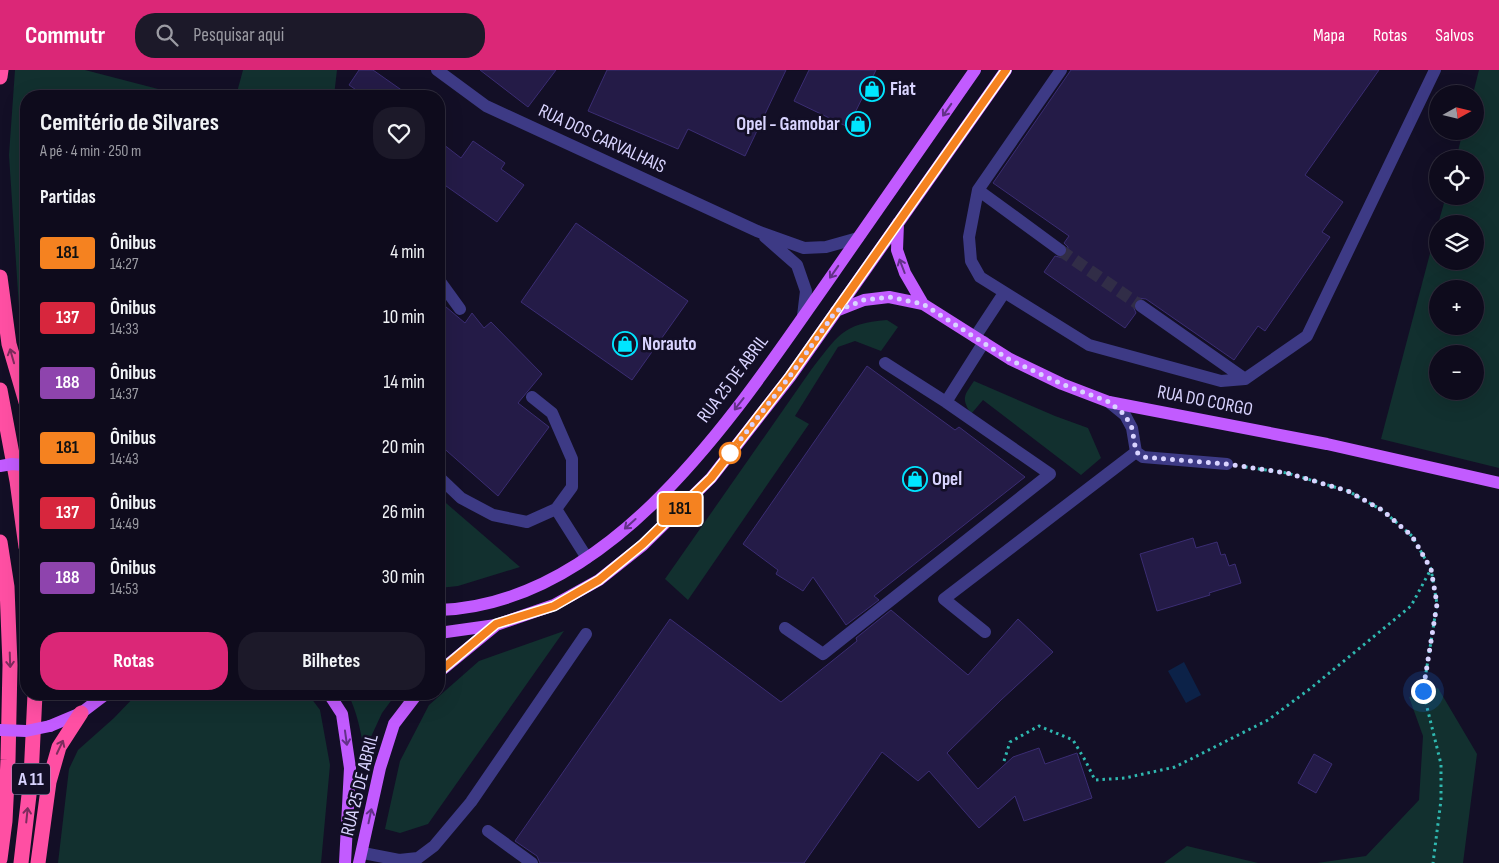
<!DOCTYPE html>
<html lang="pt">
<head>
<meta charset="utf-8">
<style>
	body { margin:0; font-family:"Sofia Sans Condensed",sans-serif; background:#1c1929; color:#f1f3f6; height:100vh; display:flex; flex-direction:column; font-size:19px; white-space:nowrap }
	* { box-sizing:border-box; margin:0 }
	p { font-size:16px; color:#9b9ba3 }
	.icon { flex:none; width:28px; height:28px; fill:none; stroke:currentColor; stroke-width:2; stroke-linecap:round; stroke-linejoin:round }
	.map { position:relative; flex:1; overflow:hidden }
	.panel { position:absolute; left:20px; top:20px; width:425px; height:610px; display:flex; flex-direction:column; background:#0e0b1c; border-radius:20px; box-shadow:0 5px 20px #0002,0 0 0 1px #2e2b3b }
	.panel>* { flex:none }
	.badge { padding:0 10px; border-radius:4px; font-size:18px; line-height:32px }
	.needle { width:32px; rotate:82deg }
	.buttons { position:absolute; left:1429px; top:15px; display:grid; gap:10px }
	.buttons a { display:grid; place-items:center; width:55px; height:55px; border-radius:50%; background:#0e0b1c; box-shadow:0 5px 20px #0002,0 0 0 1px #2e2b3b; font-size:25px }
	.you { position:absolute; width:25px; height:25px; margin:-12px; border:4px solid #fff; border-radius:50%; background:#1a73e8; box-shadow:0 0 0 8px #1a73e833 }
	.map>.badge { position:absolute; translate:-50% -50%; box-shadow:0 0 0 2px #fff }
	h2 { padding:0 20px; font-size:19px; line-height:45px }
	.round { display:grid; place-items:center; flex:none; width:52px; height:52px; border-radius:20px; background:#1c1929 }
	.overview { display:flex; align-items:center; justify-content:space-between; height:85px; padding:0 20px }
	h1 { font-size:24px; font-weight:700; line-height:38px }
	.cta { display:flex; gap:10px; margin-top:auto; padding:10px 20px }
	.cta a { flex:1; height:58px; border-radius:20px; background:#db2777; color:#fff; font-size:20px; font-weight:700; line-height:58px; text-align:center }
	.cta a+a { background:#1c1929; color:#f1f3f6 }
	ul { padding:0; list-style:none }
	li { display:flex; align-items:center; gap:15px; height:65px; padding:0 20px }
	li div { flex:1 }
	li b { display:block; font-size:19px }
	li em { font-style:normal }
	li .badge { min-width:55px; font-weight:700; text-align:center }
	header { display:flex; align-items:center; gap:30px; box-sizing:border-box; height:70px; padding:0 25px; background:#db2777; color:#fff }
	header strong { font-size:24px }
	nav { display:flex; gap:28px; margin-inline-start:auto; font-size:18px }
	.search { width:350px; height:45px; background:#1c1929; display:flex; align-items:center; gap:12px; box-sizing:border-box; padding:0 18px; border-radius:20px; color:#9b9ba3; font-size:19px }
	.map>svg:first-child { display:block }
	.green { fill:#12302f; fill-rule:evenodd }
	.water { fill:#0c2248 }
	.building { fill:#241b47; stroke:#3b2d73 }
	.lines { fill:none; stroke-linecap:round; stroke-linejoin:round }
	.minor-tunnel { stroke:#312d47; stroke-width:12; stroke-dasharray:12 6; stroke-linecap:butt }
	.path { stroke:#2fb8b0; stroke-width:3; stroke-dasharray:2.5 4; stroke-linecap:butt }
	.minor { stroke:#3d3a85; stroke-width:12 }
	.major { stroke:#c25bff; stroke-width:12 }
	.highway { stroke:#ff4fa3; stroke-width:15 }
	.major-bridge { stroke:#c25bff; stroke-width:12 }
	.oneway { stroke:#623188 }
	.oneway2 { stroke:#7d2c5e }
	.line-casing { stroke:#fff; stroke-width:11 }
	.line { stroke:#f58220; stroke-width:8 }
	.walk { stroke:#d9d4ff; stroke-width:5; stroke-dasharray:0 9 }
	.stop-dot { fill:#fff; stroke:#f58220; stroke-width:2.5 }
	.labels { text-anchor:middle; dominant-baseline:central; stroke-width:5; stroke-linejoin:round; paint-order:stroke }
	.shield { fill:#130f26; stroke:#9e99be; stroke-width:1 }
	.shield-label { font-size:18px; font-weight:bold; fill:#d9d4ff }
	.poi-label { font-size:19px; font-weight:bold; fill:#d9d4ff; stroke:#130f26; text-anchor:start }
	.street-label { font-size:19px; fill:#d9d4ff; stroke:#130f26 }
</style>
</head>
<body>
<header>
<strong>Commutr</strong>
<div class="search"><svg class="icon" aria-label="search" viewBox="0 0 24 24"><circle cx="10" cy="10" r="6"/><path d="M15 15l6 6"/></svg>Pesquisar aqui</div>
<nav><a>Mapa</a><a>Rotas</a><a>Salvos</a></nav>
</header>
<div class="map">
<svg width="1499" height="793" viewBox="0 0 1499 793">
	<rect width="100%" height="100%" fill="#130f26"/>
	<!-- green -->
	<path class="green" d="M15,0h70l100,26h-159v258l-6,-31 -11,-168z
		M243,0h94l-3,26h-98z
		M1479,0h20v398l-118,-29 56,-212 1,34h37v-37h-37l8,-28h29v-37h-19l7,-28h12v-37h-2zM1438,219h37v37h-37zM1438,284h37v37h-37z
		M887,250l11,7 -17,24 -26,-10 -17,6 -43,69 14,8 -121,176 -23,-21 146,-209c26,-33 31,-47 76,-50z
		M974,311l81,35 33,12 13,30 -20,17 -98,-75 -12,14c-10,-16 -7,-18 3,-33z
		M439,427l81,70 -62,19 -19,2z
		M564,561l-136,193 -28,9 -15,-4 15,-68 29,-56 50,-44z
		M1438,618l39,66 -14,109h-146l49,-7 53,-56 4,-64 -14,-39z
		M137,624h171l12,16 10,55 -9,98h-263l11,-94 9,-19 36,-32z
		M348,624h48l-14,19 -18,39c-3,-21 -7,-40 -16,-58z
		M1187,776l71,17h-94z"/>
	<!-- water -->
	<path class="water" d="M1184,592l17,33 -15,8 -18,-32z"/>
	<!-- building -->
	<path class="building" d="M359,0h14l37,26h-45l-16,-11z
		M480,0h76l-28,37z
		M607,0h179l-41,86 -57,-27 -10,20 -90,-38z
		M809,0h67l-28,57 -54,-26z
		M1071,0h308l-74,105 38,27 -21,30 8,5 -65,94 -7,-5 -24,34 -88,-61 -8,-1 -3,3 -2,5 3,7 -11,15 -81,-56 11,-16 8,2 4,-4 1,-7 -4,-4 5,-7 -76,-53z
		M439,71l22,17 12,-17 32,22 -4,6 23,16 -27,37 -58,-41z
		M576,153l112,78 -56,79 -111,-78z
		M439,231l26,22 7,-10 12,15 7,-6 51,52 -24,29 31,24 -51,69 -59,-52z
		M867,296l88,64 4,-3 66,50 -151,119 5,4 -33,25 -33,-48 -10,14 -27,-17 2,-4 -35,-26z
		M1193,468l3,10 21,-6 4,13 4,-1 4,12 6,-2 6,19 -32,10 1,2 -53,16 -17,-57z
		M891,540l77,65 50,-56 35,33 -52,48 -54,53 31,36 35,-32 26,-9 6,16 32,-11 15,45 -68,23 -9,-25 -36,32 -50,-57 -11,10 -36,-29 -78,111h-264l-3,-7 -22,-15 155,-222 111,83 76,-61 -1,-3z
		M1314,684l18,10 -16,29 -18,-10z"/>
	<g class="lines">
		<!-- minor-tunnel -->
		<path class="minor-tunnel" d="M1060,180l81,56"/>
		<!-- path -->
		<path class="path" d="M1245,397l42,6 61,18 34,19 30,26 19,33 6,35 -14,87 18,73v36l-8,63
			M1004,691l6,-19 29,-16 34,14 12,20 10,20 30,-2 50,-11 93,-47 43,-32 100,-82 20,-37"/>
		<!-- minor -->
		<path class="minor" d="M437,0l49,36 271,125 47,17 22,-1 32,-9
			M1061,0l-83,120 -9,47 2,24 9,16 109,68 132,36 24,-2 62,-43 128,-266
			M978,120l82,60
			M765,167l32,28 9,26 -3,25
			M439,210l21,29
			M1141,236l104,73
			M975,267l29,-44
			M532,327l20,16 20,46v28l-16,22 31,49
			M946,332l38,-60
			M1109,332l16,13 7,13 4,24 7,5 84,7
			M439,407l22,21 32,17 34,7 29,-13
			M785,558l38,26 227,-180 -104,-72 -61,-39
			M985,562l-41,-33 192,-147
			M488,761l44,32
			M363,783l36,7 19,-2 16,-12 37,-44 115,-168"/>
		<!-- major -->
		<path class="major" d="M898,153l-1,27 8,23 18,31
			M836,241l28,-11 25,-3 34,7 87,55 52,25 47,18 218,42 172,39
			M439,540c174,-6 297,-198 387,-326 50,-71 99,-143 149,-214
			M439,563l57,-8 58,-20 45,-25 44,-35 68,-67 79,-101 216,-307
			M439,602l56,-46
			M329,624l13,20 8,54 -5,95
			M50,656l31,-13 25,-19
			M359,793l21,-95 14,-44 23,-30"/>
		<!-- highway -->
		<path class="highway" d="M0,7l1,-7
			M0,207l9,67 17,58
			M0,320l17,91 9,66
			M0,472l7,45 3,78 -2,95 -3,61 -5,38
			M21,793l10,-85 4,-84
			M38,793l11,-81 10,-35 22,-34"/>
		<!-- major-bridge -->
		<path class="major-bridge" d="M0,396l12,-2 11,1
			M0,660l26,1 24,-5"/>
	</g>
	<!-- one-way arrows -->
	<defs><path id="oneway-shaft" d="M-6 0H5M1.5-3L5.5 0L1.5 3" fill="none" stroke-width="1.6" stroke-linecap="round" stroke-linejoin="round" transform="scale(1.25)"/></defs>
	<g class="oneway">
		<use href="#oneway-shaft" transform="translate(947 40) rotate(125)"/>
		<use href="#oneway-shaft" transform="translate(902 196) rotate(-111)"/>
		<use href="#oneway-shaft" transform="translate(834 202) rotate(125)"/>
		<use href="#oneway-shaft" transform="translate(739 334) rotate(128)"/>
		<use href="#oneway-shaft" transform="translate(630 454) rotate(138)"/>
		<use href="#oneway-shaft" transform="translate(346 668) rotate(82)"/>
		<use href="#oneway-shaft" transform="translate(370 746) rotate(-78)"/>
	</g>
	<g class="oneway2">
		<use href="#oneway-shaft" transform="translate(12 286) rotate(-106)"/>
		<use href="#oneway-shaft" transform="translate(10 590) rotate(88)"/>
		<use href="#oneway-shaft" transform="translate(60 677) rotate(-65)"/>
		<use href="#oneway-shaft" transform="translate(27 745) rotate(-84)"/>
	</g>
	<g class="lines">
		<defs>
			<path id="line" d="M439,602l57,-48 58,-18 45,-26 44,-36 68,-66 79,-102 216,-306"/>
		</defs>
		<!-- line casing -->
		<use href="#line" class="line-casing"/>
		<!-- line -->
		<use href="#line" class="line"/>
		<!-- walk -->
		<path class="walk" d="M730,383l60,-77 46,-65 28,-11 25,-3 34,7 87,56 52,24 47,18 16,13 7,13 4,24 8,5 83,7 60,9 61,18 34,19 30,26 19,33 6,35 -14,87"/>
	</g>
	<!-- icons -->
	<defs>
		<symbol id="shop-ring" viewBox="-11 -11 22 22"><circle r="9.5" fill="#130f26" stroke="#00e5ff" stroke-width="1.5"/><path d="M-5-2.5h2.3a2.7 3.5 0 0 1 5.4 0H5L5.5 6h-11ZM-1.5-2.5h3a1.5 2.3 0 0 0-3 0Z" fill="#00e5ff"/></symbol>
	</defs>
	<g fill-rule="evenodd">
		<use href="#shop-ring" x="858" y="5" width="28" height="28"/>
		<use href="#shop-ring" x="844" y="40" width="28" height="28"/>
		<use href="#shop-ring" x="611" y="260" width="28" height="28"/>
		<use href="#shop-ring" x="901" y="395" width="28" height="28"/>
	</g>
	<!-- markers -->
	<circle class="stop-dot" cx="730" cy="383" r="10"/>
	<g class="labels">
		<!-- shield labels -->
		<rect class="shield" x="12" y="693.5" width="38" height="31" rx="4"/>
		<g class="shield-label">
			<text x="31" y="709">A 11</text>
		</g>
		<!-- poi labels -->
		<g class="poi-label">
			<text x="890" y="19">Fiat</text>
			<text x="840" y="54" text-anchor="end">Opel - Gamobar</text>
			<text x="642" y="274">Norauto</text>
			<text x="932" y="409">Opel</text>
		</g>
		<!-- street labels -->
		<g class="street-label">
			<text transform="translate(602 69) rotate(25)">RUA DOS CARVALHAIS</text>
			<text transform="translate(733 309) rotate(-53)">RUA 25 DE ABRIL</text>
			<text transform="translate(1205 331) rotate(11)">RUA DO CORGO</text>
			<text transform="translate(360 715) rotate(-76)">RUA 25 DE ABRIL</text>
		</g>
	</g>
</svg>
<div class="buttons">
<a><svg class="needle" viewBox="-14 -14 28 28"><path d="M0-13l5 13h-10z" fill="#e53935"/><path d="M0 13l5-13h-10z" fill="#9b9ba3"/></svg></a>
<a><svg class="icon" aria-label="locate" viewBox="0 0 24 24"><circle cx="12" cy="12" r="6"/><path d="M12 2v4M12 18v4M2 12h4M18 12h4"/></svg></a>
<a><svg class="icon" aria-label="layers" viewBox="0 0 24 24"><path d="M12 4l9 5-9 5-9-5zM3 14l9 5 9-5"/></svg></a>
<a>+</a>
<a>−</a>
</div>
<div class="you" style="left:1423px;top:621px"></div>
<b class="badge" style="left:680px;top:439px;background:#f58220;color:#111">181</b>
<section class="panel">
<div class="overview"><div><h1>Cemitério de Silvares</h1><p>A pé · 4 min · 250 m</p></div><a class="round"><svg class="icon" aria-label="heart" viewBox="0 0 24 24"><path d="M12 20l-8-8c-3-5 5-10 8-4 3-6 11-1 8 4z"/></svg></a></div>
<h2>Partidas</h2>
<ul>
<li><span class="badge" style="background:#f58220;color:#111">181</span><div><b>Ônibus</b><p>14:27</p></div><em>4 min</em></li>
<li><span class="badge" style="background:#d7263d;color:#fff">137</span><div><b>Ônibus</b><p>14:33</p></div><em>10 min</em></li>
<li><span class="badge" style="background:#8e44ad;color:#fff">188</span><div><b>Ônibus</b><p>14:37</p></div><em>14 min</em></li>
<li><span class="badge" style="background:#f58220;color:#111">181</span><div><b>Ônibus</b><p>14:43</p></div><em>20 min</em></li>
<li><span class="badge" style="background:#d7263d;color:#fff">137</span><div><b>Ônibus</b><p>14:49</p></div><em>26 min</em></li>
<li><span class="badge" style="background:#8e44ad;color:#fff">188</span><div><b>Ônibus</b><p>14:53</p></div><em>30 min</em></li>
</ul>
<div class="cta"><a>Rotas</a><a>Bilhetes</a></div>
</section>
</div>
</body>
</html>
